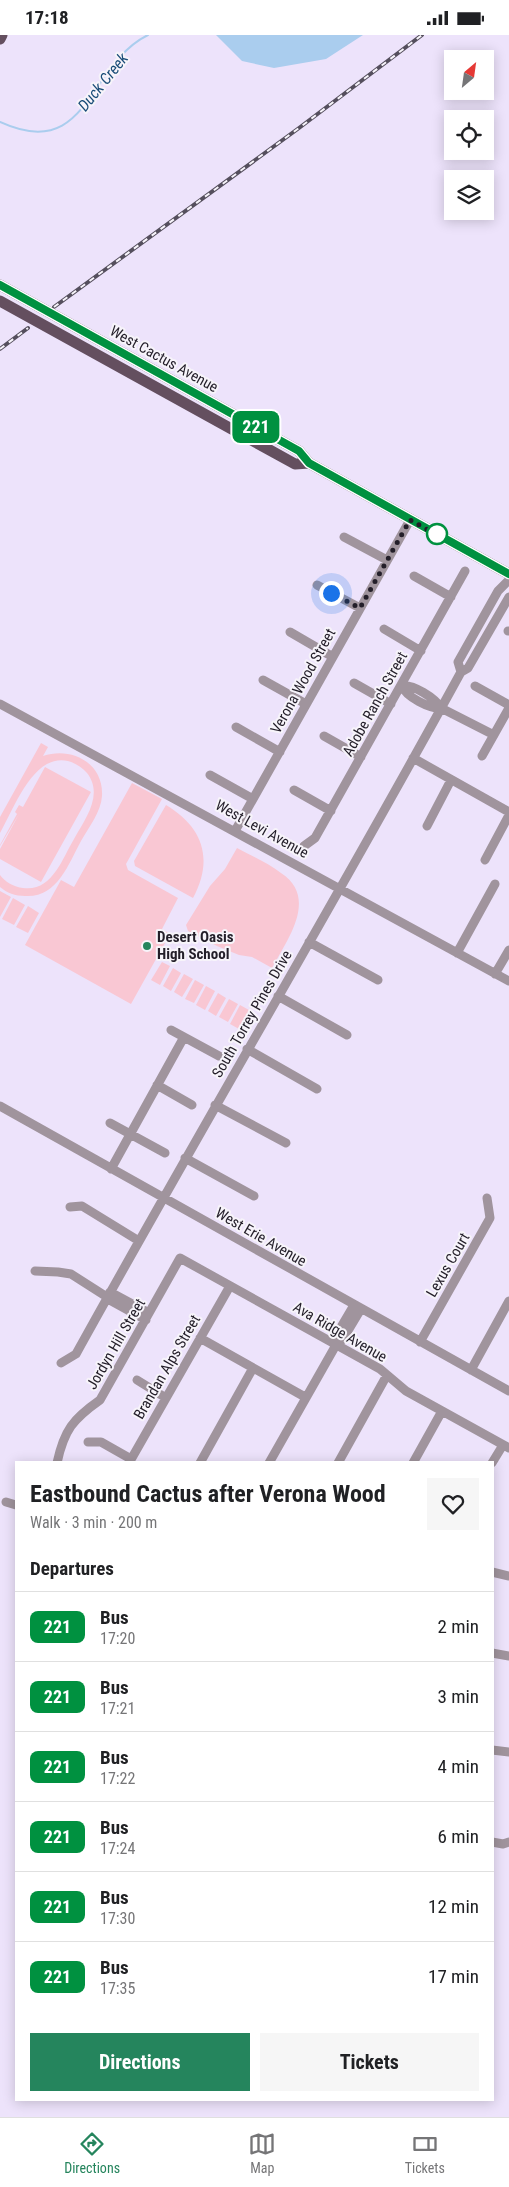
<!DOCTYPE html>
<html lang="en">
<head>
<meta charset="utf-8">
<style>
	body { margin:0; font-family:"Roboto Condensed",sans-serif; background:#f6f6f6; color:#202124; height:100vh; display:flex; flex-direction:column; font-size:19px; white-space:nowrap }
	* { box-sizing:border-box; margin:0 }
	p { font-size:16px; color:#757577 }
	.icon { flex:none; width:28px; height:28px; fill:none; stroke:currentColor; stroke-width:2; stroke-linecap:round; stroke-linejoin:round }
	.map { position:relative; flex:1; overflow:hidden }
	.drawer { position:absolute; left:15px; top:1426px; width:479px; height:640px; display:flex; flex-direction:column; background:#fff; border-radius:0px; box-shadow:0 2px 12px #0003 }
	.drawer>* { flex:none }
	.badge { padding:0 10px; border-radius:8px; font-size:18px; line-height:32px }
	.needle { width:32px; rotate:29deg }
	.fabs { position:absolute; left:444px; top:15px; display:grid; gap:10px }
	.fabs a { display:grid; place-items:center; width:50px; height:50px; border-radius:0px; background:#fff; box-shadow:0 2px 12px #0003; font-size:25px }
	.you { position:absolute; width:25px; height:25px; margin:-12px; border:4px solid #fff; border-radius:50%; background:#1a73e8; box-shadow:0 0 0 8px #1a73e833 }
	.map>.badge { position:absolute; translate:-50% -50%; box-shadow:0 0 0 2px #fff }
	h2 { padding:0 15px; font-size:19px; line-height:45px }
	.round { display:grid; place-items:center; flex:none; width:52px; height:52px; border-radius:0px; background:#f6f6f6 }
	.headline { display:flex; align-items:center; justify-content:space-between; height:85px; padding:0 15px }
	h1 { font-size:24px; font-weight:700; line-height:38px }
	.primary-button { display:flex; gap:10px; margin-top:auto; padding:10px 15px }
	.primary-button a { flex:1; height:58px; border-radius:0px; background:#25855d; color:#fff; font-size:20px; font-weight:700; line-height:58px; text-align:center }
	.primary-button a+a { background:#f6f6f6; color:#202124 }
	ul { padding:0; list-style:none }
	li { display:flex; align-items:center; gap:15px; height:70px; padding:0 15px; border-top:1px solid #e0e0e0 }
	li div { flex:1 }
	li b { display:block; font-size:19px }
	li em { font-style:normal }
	li .badge { min-width:55px; font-weight:700; text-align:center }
	.status { display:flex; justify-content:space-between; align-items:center; height:35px; padding:0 25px; background:#fff; direction:ltr }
	.status svg { height:14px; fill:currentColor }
	.dock { display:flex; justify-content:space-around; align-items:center; height:70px; border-top:1px solid #e0e0e0; background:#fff; font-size:14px; color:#757577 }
	.dock a { display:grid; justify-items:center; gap:2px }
	.dock .selected { color:#25855d }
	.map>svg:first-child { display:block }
	.green { fill:#f9c7d3 }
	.water { fill:#aacdee }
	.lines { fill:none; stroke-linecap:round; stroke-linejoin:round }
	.stream { stroke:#aacdee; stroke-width:2 }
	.minor { stroke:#a0949d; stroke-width:9 }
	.major { stroke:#644f5f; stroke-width:11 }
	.rail-casing { stroke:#554f5d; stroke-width:4 }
	.rail { stroke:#f7f4fa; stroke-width:2; stroke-dasharray:5.5; stroke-linecap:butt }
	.line-casing { stroke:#fff; stroke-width:11 }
	.line { stroke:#009140; stroke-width:8 }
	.walk { stroke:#231e29; stroke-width:5; stroke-dasharray:0 9 }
	.stop-dot { fill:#fff; stroke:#009140; stroke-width:2.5 }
	.poi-dot { fill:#25855d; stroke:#f7f4fa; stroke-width:2 }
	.labels { text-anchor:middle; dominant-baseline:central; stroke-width:4; stroke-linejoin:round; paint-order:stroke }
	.street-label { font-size:15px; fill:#231e29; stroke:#f7f4fa }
	.poi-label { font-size:15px; font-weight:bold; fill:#231e29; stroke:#f7f4fa; text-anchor:start }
	.water-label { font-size:16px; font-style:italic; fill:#1a4d78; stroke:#f7f4fa }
</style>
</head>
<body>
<div class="status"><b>17:18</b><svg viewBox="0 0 49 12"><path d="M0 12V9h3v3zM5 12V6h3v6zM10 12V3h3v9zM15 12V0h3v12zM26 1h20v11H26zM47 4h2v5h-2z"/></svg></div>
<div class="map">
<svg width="509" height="2082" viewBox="0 0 509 2082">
	<rect width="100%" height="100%" fill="#ede3fb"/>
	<!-- green -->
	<path class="green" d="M41,708l7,4 -5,9c28,-10 61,7 59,40 -1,16 -13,31 -21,45 -13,24 -24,57 -56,55 -10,0 -18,-3 -25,-9v-12c5,7 14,12 23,13 29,4 39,-29 51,-49 11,-20 30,-44 13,-66 -5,-6 -12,-10 -19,-12 -35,-8 -54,48 -68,72v-16z
		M45,732l46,25 -50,90 -41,-23v-10l19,-35 -19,32v-1l17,-31 -2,-2 4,-7 4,2z
		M132,748l30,16 -36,65 2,6 50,28 -16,31 8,5 -39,70 -106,-59 36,-65 13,7z
		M166,770c37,22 48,54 27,93l-58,-32 -1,-5z
		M237,813c15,8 31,15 44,25 38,25 6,67 -9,95l-20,-11 -13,-2 -22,-9 -29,-15 -2,-6 24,-39 15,-17z
		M0,856l11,6 -11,20z
		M13,863l12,7 -11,20 -12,-6z
		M28,871l11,7 -11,20 -12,-6z
		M162,927l8,4 -10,19 -9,-5z
		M173,933l8,5 -10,18 -8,-5z
		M184,939l9,5 -11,18 -8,-5z
		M195,945l9,5 -10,18 -9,-4z
		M206,951l9,5 -10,19 -9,-5z
		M218,958l8,5 -10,18 -8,-5z
		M229,964l9,5 -10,18 -9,-5z
		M240,970l9,5 -10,19 -9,-5z"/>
	<!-- water -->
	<path class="water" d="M216,0h147l-37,24 -52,9 -32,-7z"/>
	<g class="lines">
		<!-- stream -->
		<path class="stream" d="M0,87c89,41 88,-58 148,-87"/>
		<!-- minor -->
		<path class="minor" d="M344,502l43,23
			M414,541l37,21
			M317,550l43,23
			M384,594l37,22
			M508,596h1
			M290,597l43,25
			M461,637l-3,-10 40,-71 11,-11
			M263,645l43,24
			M354,648l37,21
			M475,651l34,19
			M0,669l509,277
			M441,673c-11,1 -35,-11 -39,-22 11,-2 33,12 39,22l53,27
			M236,692l44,25
			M324,701l37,21
			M482,721l27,-48
			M413,723l96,54
			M210,740l43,24
			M294,755l37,21
			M427,791l24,-46
			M235,796l175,-311
			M304,811l11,-8 150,-267
			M485,825l24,-45
			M309,907l69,38
			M457,918l38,-69
			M495,939l14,-24
			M278,961l69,39
			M171,995l48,26
			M247,1014l70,40
			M157,1050l35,20
			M215,1070l71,38
			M0,1071l509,285
			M110,1088l55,30
			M185,1123l69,38
			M111,1134l73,-132
			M70,1172l12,-1 57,35
			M35,1236l23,1 13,2 36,23
			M110,1257l39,21
			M106,1263l40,22
			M200,1303l105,59
			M420,1307l70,-124 -3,-20
			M336,1310l-2,-6 20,-34
			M61,1328l15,-9c126,-228 260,-453 385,-682l7,-4 41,-71
			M471,1335l38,-69
			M137,1345l29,18
			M88,1407h13l30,17
			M57,1428c7,-33 16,-44 43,-63l80,-142 200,111 26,22 103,57
			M129,1428l101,-177
			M200,1428l53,-95
			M269,1428l67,-118 7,-6 18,-30
			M338,1428l49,-88
			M413,1428l29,-52
			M492,1428l11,-18
			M6,1467l10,3
			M492,1537l17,4
			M492,1618l17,3
			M492,1715l17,2
			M492,1807l11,2 6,-2"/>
		<!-- major -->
		<path class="major" d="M0,4l2,-4
			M0,250l299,166 10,12 200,111
			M0,266l295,163 14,-1"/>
		<defs>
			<path id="rail" d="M54,272l245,-179 123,-93
				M0,314l28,-21"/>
		</defs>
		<!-- rail casing -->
		<use href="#rail" class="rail-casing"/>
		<!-- rail -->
		<use href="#rail" class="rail"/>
	</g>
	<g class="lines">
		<defs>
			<path id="line" d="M0,250l299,166 10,12 200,111"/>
		</defs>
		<!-- line casing -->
		<use href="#line" class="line-casing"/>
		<!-- line -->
		<use href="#line" class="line"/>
		<!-- walk -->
		<path class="walk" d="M331,558l29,15 50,-88 33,18 -6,-4"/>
	</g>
	<!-- markers -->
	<circle class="stop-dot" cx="437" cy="499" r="10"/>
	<circle class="poi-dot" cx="147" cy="911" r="5"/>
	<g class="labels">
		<!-- street labels -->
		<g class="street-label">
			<text transform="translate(164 324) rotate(29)">West Cactus Avenue</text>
			<text transform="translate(303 646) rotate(-61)">Verona Wood Street</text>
			<text transform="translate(375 669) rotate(-61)">Adobe Ranch Street</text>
			<text transform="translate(262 794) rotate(29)">West Levi Avenue</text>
			<text transform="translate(252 979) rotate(-60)">South Torrey Pines Drive</text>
			<text transform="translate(261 1202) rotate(30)">West Erie Avenue</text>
			<text transform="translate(448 1230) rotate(-60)">Lexus Court</text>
			<text transform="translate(340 1297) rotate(30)">Ava Ridge Avenue</text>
			<text transform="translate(116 1309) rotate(-60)">Jordyn Hill Street</text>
			<text transform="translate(167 1332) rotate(-60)">Brandan Alps Street</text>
		</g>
		<!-- poi labels -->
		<g class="poi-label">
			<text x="157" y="902">Desert Oasis<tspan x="157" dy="17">High School</tspan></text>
		</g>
		<!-- water labels -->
		<g class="water-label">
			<text transform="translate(103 47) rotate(-51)">Duck Creek</text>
		</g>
	</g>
</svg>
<div class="fabs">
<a><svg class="needle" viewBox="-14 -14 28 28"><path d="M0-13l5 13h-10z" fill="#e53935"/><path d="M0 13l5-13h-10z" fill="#757577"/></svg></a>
<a><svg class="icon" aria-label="locate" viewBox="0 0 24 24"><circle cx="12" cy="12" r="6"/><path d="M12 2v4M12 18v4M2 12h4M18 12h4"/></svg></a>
<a><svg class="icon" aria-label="layers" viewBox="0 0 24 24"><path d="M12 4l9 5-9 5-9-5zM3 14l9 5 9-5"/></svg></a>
</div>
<div class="you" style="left:331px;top:558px"></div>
<b class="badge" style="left:256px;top:392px;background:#009140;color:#fff">221</b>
<section class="drawer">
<div class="headline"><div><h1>Eastbound Cactus after Verona Wood</h1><p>Walk · 3 min · 200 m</p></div><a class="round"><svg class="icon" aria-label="heart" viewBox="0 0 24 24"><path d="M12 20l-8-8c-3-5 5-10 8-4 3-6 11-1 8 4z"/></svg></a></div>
<h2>Departures</h2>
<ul>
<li><span class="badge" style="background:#009140;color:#fff">221</span><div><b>Bus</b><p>17:20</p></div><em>2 min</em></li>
<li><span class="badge" style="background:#009140;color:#fff">221</span><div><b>Bus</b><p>17:21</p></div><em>3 min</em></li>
<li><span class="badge" style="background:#009140;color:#fff">221</span><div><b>Bus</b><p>17:22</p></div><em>4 min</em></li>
<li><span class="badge" style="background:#009140;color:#fff">221</span><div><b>Bus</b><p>17:24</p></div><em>6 min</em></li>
<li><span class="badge" style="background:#009140;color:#fff">221</span><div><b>Bus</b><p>17:30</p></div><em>12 min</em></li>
<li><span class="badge" style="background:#009140;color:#fff">221</span><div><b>Bus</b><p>17:35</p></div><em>17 min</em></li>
</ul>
<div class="primary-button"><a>Directions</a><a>Tickets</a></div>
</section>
</div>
<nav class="dock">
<a class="selected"><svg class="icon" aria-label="directions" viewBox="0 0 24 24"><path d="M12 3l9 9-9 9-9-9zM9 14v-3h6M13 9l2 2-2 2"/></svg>Directions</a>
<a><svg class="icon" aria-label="map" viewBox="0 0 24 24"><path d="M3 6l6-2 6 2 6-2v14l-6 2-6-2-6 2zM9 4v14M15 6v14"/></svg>Map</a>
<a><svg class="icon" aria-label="tickets" viewBox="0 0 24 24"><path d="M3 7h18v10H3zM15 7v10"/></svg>Tickets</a>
</nav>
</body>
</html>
